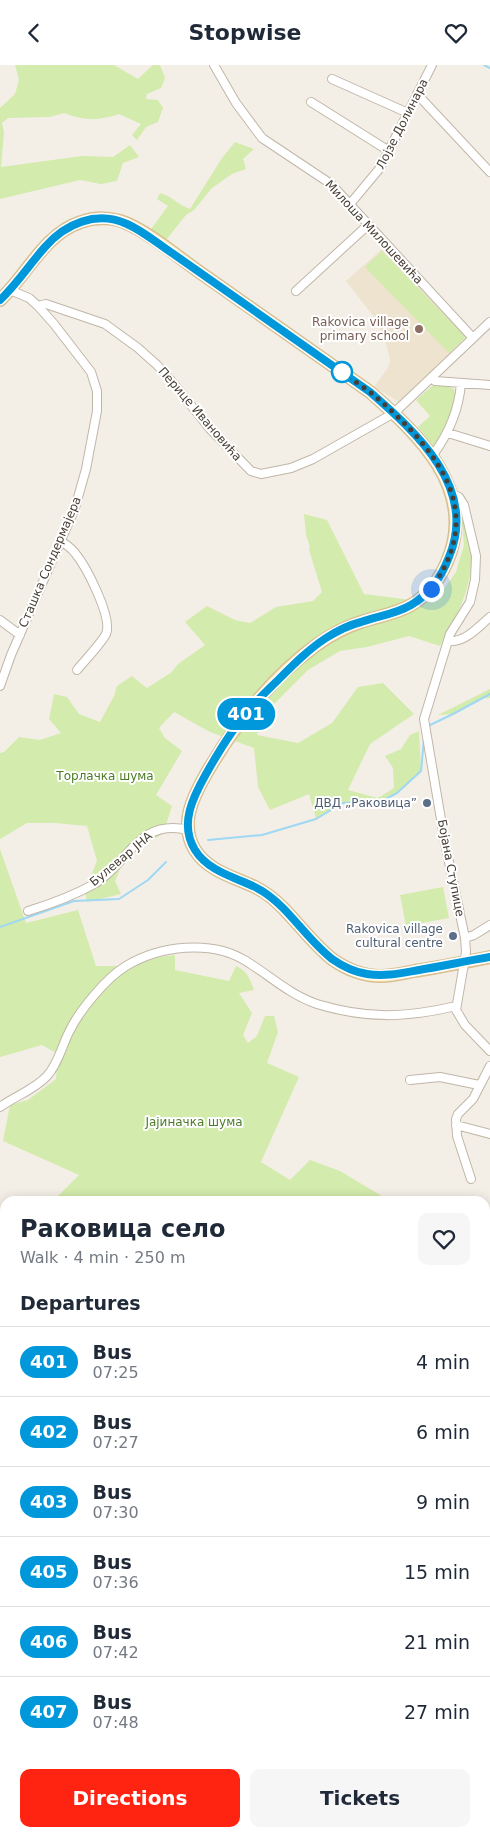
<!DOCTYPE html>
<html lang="en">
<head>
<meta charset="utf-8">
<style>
	body { margin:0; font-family:"DejaVu Sans",sans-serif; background:#f6f6f7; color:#1f2937; height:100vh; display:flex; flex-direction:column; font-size:19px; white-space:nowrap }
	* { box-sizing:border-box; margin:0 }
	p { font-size:16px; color:#747a83 }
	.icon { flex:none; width:28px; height:28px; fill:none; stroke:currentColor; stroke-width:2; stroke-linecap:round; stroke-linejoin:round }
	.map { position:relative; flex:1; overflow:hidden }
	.sheet { position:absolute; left:0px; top:1131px; width:490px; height:641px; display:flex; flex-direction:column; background:#fff; border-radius:15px 15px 0 0; box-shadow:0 2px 12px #0003 }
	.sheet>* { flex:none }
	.badge { padding:0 10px; border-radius:16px; font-size:18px; line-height:32px }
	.you { position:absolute; width:25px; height:25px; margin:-12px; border:4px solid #fff; border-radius:50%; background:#1a73e8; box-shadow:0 0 0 8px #1a73e833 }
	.map>.badge { position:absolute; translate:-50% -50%; box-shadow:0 0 0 2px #fff }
	h2 { padding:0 20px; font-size:19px; line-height:45px }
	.round { display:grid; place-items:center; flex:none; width:52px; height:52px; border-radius:10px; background:#f6f6f7 }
	.headline { display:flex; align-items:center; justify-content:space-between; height:85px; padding:0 20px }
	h1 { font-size:24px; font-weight:800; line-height:38px }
	.action { display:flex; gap:10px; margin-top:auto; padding:10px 20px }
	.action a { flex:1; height:58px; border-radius:10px; background:#ff2312; color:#fff; font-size:20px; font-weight:800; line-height:58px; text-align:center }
	.action a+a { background:#f6f6f7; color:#1f2937 }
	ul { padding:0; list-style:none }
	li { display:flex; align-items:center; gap:15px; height:70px; padding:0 20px; border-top:1px solid #e0e1e3 }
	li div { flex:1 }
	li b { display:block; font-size:19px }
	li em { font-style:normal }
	li .badge { min-width:55px; font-weight:700; text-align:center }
	header { display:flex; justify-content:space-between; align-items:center; height:65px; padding:0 20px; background:#fff; font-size:22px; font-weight:800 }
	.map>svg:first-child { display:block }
	.education { fill:#eee3cf }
	.green { fill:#d3ebac }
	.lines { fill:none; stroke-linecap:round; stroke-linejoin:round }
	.stream { stroke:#9ed8f4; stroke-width:2 }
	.street-casing { stroke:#c0b6a8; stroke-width:10 }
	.secondary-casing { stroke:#d7c093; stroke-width:14 }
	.street { stroke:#fff; stroke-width:8 }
	.secondary { stroke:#ffecc5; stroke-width:11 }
	.line-casing { stroke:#fff; stroke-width:11 }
	.line { stroke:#0098da; stroke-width:8 }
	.walk { stroke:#473e35; stroke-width:5; stroke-dasharray:0 9 }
	.education-dot { fill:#8d6e63; stroke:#fff; stroke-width:2 }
	.stop-dot { fill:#fff; stroke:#0098da; stroke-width:2.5 }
	.service-dot { fill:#5c6f8a; stroke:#fff; stroke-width:2 }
	.labels { text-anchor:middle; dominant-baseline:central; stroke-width:4; stroke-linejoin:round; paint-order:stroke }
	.street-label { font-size:12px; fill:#473e35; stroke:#fff }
	.education-label { font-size:12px; fill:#785e54; stroke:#fff; text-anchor:end }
	.park-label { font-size:12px; fill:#4c7c25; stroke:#fff }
	.service-label { font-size:12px; fill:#4e5e75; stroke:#fff; text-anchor:end }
</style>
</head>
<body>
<header><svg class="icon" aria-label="back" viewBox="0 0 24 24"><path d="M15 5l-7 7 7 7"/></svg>Stopwise<svg class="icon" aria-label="heart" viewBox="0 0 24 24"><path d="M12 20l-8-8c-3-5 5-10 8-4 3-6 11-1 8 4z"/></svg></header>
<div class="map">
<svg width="490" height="1772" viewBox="0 0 490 1772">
	<rect width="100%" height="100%" fill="#f4efe6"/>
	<!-- education -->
	<path class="education" d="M383,183l83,89 -65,66 -27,-16 13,-18 3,-7 -1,-7 -6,-21 -9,-17 -28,-36z"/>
	<!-- green -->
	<path class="green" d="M15,0h99l24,14 15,-14h7l5,13 -4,10 -14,6 -1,5 12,1 5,8 -5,14 -12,5 -9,13 -5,-5 9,-11 -22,-10c-21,7 -34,7 -55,-1l-14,4 -42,1 -6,5 2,10 -3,34 81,-11 31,1 17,-12 9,12 -16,6 -6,18 -16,3 -21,-4 -80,19v-91l15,-14 4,-14z
		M235,77l19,7 -11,10 3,10 -14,5 -20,14 -18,22 -8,5 -20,25 -15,-11 17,-23 -11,-7 3,-6c12,3 18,12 30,16l32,-51z
		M382,186l84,86 -17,16 -84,-86z
		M444,320l10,4c6,19 -10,43 -20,58l-16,-20 12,-11 -14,-16 16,-14z
		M304,449l23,6 37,74 70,9 22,-31 8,-27 -2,-23h3c2,8 5,18 6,26 4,35 -14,69 -31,98l-31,-10 -42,11 -27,4 -32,19 -46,46 -5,19 41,8 34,-20 26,-36 25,-4 31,31 -44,30 -22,46 30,8 16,-10 -1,-20 -8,-12 16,-7 9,-14 9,-4 2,40 -24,22 -15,8 -39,2 -27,16 -7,-25 -39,16 -12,-23 -4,-39 -44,-16 -36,-20 -15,16 6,10 17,13 -26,44 16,11 -9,28 -36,19 -12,28 6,13 -34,8 -2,-11 12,-30 -10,-35 -32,-3h-28l-27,16v-86l4,-1 15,-15 21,3 21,-7 -12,-14 5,-25 13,3 12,17 21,8 14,-26 3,-10 15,-10 15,12 25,-16 6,-8 27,-19 -20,-23 22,-16 28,14 15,3 26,-16 37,-6 9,-9 -13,-42 1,-3 -4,-12z
		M490,624v9h-9l-28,16 -15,1z
		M0,784l26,74 52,-13 18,56h33l17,-7 29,-4v15l54,11 7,-15c11,5 14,12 18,24l-15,3 13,20 -9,22 5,8 9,-7 8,-20h9l4,16 -11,31 32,14 -38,85 29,18 20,-20 30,11 50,30h-337l26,-26 -76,-34 7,-36 18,-5 28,-21 2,-25 -16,-9 -42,12z
		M443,822l6,31 -43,8 -6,-31z
		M5,1173v595h180l-1,4h-179l-5,-4v-593z
		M485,1195l5,3v574h-158l4,-4h149z"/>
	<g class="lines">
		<!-- stream -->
		<path class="stream" d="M484,0l6,3
			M428,661l25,-12 37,-20
			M208,775l54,-5 54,-16 27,-16 39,-2 15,-8 24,-22 3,-32
			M0,862l74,-26 45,-2 29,-19 18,-18"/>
		<defs>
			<path id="street" d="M214,0l22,38 26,35 69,46 142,154
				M332,14l76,34
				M417,29l73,78
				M311,37l78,49
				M350,139l30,-36 52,-103
				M10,225l19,8 9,8 8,-2 59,20 33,24 19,17 17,19 36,45 41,42 10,3 30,-6 22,-9 81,-46 96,-91
				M296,226l72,-66
				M431,313l4,3 55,4
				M448,368l42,13
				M433,390c16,-22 26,-45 28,-72
				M452,429l7,3 5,8 12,51 -1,24 -5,22 -20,32 -26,85 21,124 20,95 1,14 -10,58 9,15 25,26
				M60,476c6,3 11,7 15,12 11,13 38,65 31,81 -6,11 -21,26 -29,36
				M0,555l20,15
				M448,576c17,2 30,-14 42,-24
				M0,621l11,-31 64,-147 11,-39 11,-58v-20l-6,-19 -37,-48 -16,-18
				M28,846c23,-7 47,-16 68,-28 33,-21 43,-65 92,-53
				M465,873l9,-3 16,-10
				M410,1015l30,-3 39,8
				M0,1042c15,-11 34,-17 47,-31 11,-12 15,-30 22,-44 10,-21 37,-54 57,-66 33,-20 85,-27 120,-5 23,14 44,34 71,43 49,15 89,14 139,2
				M456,1060l34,9
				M471,1114l-14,-43 -1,-17 2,-5 15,-15 17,-33
				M0,1755l5,-15
				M248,1768l7,4
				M0,1769l4,3
				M184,1772l1,-4"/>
			<path id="secondary" d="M0,235c27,-25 44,-66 81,-78 14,-5 31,-5 45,1 26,11 58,39 82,55 54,38 108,76 162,114 49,43 108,98 77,170 -8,18 -18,33 -36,43 -15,9 -33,11 -50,17 -16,5 -32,14 -46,24 -45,33 -81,80 -109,128 -13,23 -27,50 -11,76 13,21 39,27 60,37 10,5 19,12 27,20 17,17 31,37 50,52 14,10 31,17 49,17 11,0 23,-3 33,-5 26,-4 51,-9 76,-14
				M390,1768l9,4
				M301,1772l10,-4"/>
		</defs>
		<!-- street casing -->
		<use href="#street" class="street-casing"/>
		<!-- secondary casing -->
		<use href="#secondary" class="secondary-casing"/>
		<!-- street -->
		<use href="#street" class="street"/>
		<!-- secondary -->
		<use href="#secondary" class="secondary"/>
	</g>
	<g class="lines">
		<defs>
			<path id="line" d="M0,235c17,-16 29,-35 45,-53 20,-23 51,-37 82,-23 16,7 30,19 45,29l198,139c47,41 108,96 79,165 -8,21 -19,37 -38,48 -15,9 -33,11 -50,17 -12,3 -24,9 -35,16 -17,11 -32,26 -47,41 -10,10 -21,20 -30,31 -17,19 -30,41 -43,64 -13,23 -27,50 -11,76 13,21 39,27 60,37 10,5 19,12 27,20 17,17 31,37 50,52 10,7 22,13 35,15 18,3 35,-1 52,-4 24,-4 47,-9 71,-13"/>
		</defs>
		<!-- line casing -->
		<use href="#line" class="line-casing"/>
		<!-- line -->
		<use href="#line" class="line"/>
		<!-- walk -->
		<path class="walk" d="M342,307c8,7 19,13 28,20 14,11 27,24 39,36 48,51 66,100 22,161"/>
	</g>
	<!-- markers -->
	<circle class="education-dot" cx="419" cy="264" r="5"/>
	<circle class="stop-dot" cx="342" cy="307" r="10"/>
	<g class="service-dot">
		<circle cx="427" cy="738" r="5"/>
		<circle cx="453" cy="871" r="5"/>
	</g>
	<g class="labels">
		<!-- street labels -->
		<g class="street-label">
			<text transform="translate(402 59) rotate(-63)">Лојзе Долинара</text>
			<text transform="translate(374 167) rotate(47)">Милоша Милошевића</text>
			<text transform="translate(200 349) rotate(49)">Перице Ивановића</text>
			<text transform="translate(50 497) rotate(-67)">Сташка Сондермајера</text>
			<text transform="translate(121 794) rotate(-40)">Булевар ЈНА</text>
			<text transform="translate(451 803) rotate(79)">Бојана Ступице</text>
		</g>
		<!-- education labels -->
		<g class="education-label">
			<text x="409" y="257">Rakovica village<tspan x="409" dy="14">primary school</tspan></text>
		</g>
		<!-- park labels -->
		<g class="park-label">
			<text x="105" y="711">Торлачка шума</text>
			<text x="194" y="1057">Јајиначка шума</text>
		</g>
		<!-- service labels -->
		<g class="service-label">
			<text x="417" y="738">ДВД „Раковица”</text>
			<text x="443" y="864">Rakovica village<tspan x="443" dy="14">cultural centre</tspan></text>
		</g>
	</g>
</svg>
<div class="you" style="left:431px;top:524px"></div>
<b class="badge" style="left:246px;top:649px;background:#0098da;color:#fff">401</b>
<section class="sheet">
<div class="headline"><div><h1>Раковица село</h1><p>Walk · 4 min · 250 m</p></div><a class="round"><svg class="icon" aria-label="heart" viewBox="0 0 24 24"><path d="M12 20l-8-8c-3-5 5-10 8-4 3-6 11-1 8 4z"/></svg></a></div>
<h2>Departures</h2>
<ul>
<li><span class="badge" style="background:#0098da;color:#fff">401</span><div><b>Bus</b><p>07:25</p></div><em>4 min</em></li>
<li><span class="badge" style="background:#0098da;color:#fff">402</span><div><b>Bus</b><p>07:27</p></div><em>6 min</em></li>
<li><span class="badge" style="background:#0098da;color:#fff">403</span><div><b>Bus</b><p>07:30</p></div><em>9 min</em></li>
<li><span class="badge" style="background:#0098da;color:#fff">405</span><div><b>Bus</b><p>07:36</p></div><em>15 min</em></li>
<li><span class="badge" style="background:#0098da;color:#fff">406</span><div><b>Bus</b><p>07:42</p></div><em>21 min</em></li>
<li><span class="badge" style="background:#0098da;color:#fff">407</span><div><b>Bus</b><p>07:48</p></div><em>27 min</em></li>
</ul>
<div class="action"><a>Directions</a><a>Tickets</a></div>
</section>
</div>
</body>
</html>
